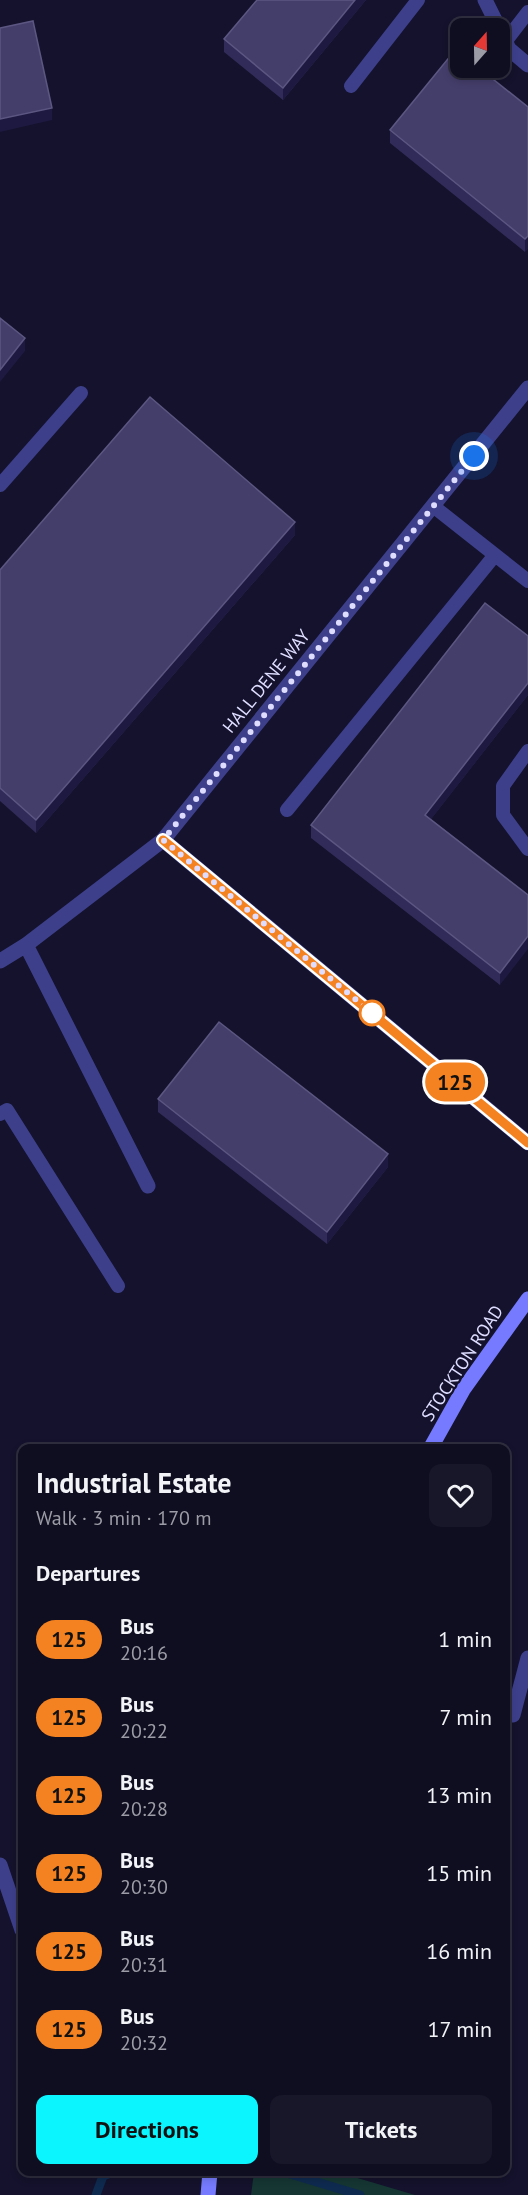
<!DOCTYPE html>
<html lang="en">
<head>
<meta charset="utf-8">
<style>
	body { margin:0; font-family:"PT Sans",sans-serif; background:#18172a; color:#f1f3f6; height:100vh; display:flex; flex-direction:column; font-size:22px; white-space:nowrap }
	* { box-sizing:border-box; margin:0 }
	p { font-size:20px; color:#9b9ca5 }
	.icon { flex:none; width:33px; height:33px; fill:none; stroke:currentColor; stroke-width:2; stroke-linecap:round; stroke-linejoin:round }
	.map { position:relative; flex:1; overflow:hidden }
	.sheet { position:absolute; left:18px; top:1444px; width:492px; height:732px; display:flex; flex-direction:column; background:#0f0e21; border-radius:12px; box-shadow:0 3px 9px #0003,0 0 0 2px #2f2e3f }
	.sheet>* { flex:none }
	.badge { padding:0 12px; border-radius:20px; font-size:21px; line-height:39px }
	.needle { width:39px; rotate:20deg }
	.controls { position:absolute; left:450px; top:18px; display:grid; gap:12px }
	.controls a { display:grid; place-items:center; width:60px; height:60px; border-radius:12px; background:#0f0e21; box-shadow:0 3px 9px #0003,0 0 0 2px #2f2e3f; font-size:30px }
	.you { position:absolute; width:30px; height:30px; margin:-15px; border:4px solid #fff; border-radius:50%; background:#1a73e8; box-shadow:0 0 0 9px #1a73e833 }
	.map>.badge { position:absolute; translate:-50% -50%; box-shadow:0 0 0 3px #fff }
	h2 { padding:0 18px; font-size:22px; line-height:54px }
	.round { display:grid; place-items:center; flex:none; width:63px; height:63px; border-radius:12px; background:#18172a }
	.head { display:flex; align-items:center; justify-content:space-between; height:102px; padding:0 18px }
	h1 { font-size:28px; font-weight:700; line-height:45px }
	.primary-button { display:flex; gap:12px; margin-top:auto; padding:12px 18px }
	.primary-button a { flex:1; height:69px; border-radius:12px; background:#0af5fe; color:#111; font-size:24px; font-weight:700; line-height:69px; text-align:center }
	.primary-button a+a { background:#18172a; color:#f1f3f6 }
	ul { padding:0; list-style:none }
	li { display:flex; align-items:center; gap:18px; height:78px; padding:0 18px }
	li div { flex:1 }
	li b { display:block; font-size:22px }
	li em { font-style:normal }
	li .badge { min-width:66px; font-weight:700; text-align:center }
	.map>svg:first-child { display:block }
	.green { fill:#153633 }
	.lines { fill:none; stroke-linecap:round; stroke-linejoin:round }
	.stream { stroke:#0e2a4f; stroke-width:9 }
	.lane { stroke:#3d3f8b; stroke-width:14 }
	.street { stroke:#3d3f8b; stroke-width:15 }
	.secondary { stroke:#757afe; stroke-width:15 }
	.wall { fill:#312b59 }
	.shaded-wall { fill:#1e1940 }
	.building { fill:#443e6b; stroke:#5c5782; stroke-width:1.5 }
	.line-casing { stroke:#fff; stroke-width:14 }
	.line { stroke:#f58220; stroke-width:9 }
	.walk { stroke:#dfddff; stroke-width:6; stroke-dasharray:0 10.8 }
	.stop-dot { fill:#fff; stroke:#f58220; stroke-width:3 }
	.labels { text-anchor:middle; dominant-baseline:central; stroke-width:4.5; stroke-linejoin:round; paint-order:stroke }
	.street-label { font-size:18px; fill:#dfddff; stroke:#14122c }
</style>
</head>
<body>
<div class="map">
<svg width="528" height="2195" viewBox="0 0 528 2195">
	<rect width="100%" height="100%" fill="#14122c"/>
	<!-- green -->
	<path class="green" d="M254,2172h83l78,23h-164z"/>
	<g class="lines">
		<!-- stream -->
		<path class="stream" d="M287,2173l73,22
			M96,2195l7,-19 10,-4"/>
		<!-- lane -->
		<path class="lane" d="M505,42l23,-30
			M351,86l67,-86
			M0,485l81,-92
			M433,506l95,75
			M528,751l-25,35v29l25,34
			M287,810l208,-255
			M0,1114l7,-4 111,176"/>
		<!-- street -->
		<path class="street" d="M485,0l14,28
			M500,30l9,19 19,16
			M163,840l365,303
			M26,945l122,241
			M0,961l26,-16 137,-105 365,-452
			M506,1713l7,2 15,-57
			M0,1865l22,65"/>
		<!-- secondary -->
		<path class="secondary" d="M430,1449l33,-59 65,-91
			M208,2195l2,-23"/>
	</g>
	<!-- wall -->
	<path class="wall" d="M257,0h109l-83,100 -59,-48v-13z
		M528,107l-3,145 -135,-109v-13z
		M295,535l-259,298 -36,-32v-231z
		M528,636v59l-97,124 97,76 -28,90 -189,-147v-13z
		M158,1099l230,68 -61,77 -169,-132z"/>
	<!-- shaded-wall -->
	<path class="shaded-wall" d="M355,0h11l-83,100v-12z
		M52,108v12l-52,12v-13z
		M528,236v13l-3,3v-13z
		M25,338v13l-25,31v-12z
		M295,522v13l-259,298v-13z
		M528,683v12l-103,132v-12z
		M528,936v13l-28,36v-12z
		M388,1154v13l-61,77v-12z"/>
	<!-- building -->
	<path class="building" d="M257,0h98l-72,88 -59,-49z
		M33,21l19,87 -52,11v-91z
		M456,49l4,3v16h19l49,39v129l-3,3 -135,-109z
		M0,318l25,20 -25,32z
		M150,397l145,125 -259,298 -36,-32v-218z
		M485,603l43,33v47l-103,132 103,80v41l-28,37 -189,-148z
		M219,1022l169,132 -61,78 -169,-133z"/>
	<g class="lines">
		<defs>
			<path id="line" d="M163,840l365,303"/>
		</defs>
		<!-- line casing -->
		<use href="#line" class="line-casing"/>
		<!-- line -->
		<use href="#line" class="line"/>
		<!-- walk -->
		<path class="walk" d="M372,1013l-209,-173 311,-384"/>
	</g>
	<!-- markers -->
	<circle class="stop-dot" cx="372" cy="1013" r="12"/>
	<g class="labels">
		<!-- street labels -->
		<g class="street-label">
			<text transform="translate(266 681) rotate(-51)">HALL DENE WAY</text>
			<text transform="translate(462 1363) rotate(-57)">STOCKTON ROAD</text>
		</g>
	</g>
</svg>
<div class="controls">
<a><svg class="needle" viewBox="-14 -14 28 28"><path d="M0-13l5 13h-10z" fill="#e53935"/><path d="M0 13l5-13h-10z" fill="#9b9ca5"/></svg></a>
</div>
<div class="you" style="left:474px;top:456px"></div>
<b class="badge" style="left:455px;top:1082px;background:#f58220;color:#111">125</b>
<section class="sheet">
<div class="head"><div><h1>Industrial Estate</h1><p>Walk · 3 min · 170 m</p></div><a class="round"><svg class="icon" aria-label="heart" viewBox="0 0 24 24"><path d="M12 20l-8-8c-3-5 5-10 8-4 3-6 11-1 8 4z"/></svg></a></div>
<h2>Departures</h2>
<ul>
<li><span class="badge" style="background:#f58220;color:#111">125</span><div><b>Bus</b><p>20:16</p></div><em>1 min</em></li>
<li><span class="badge" style="background:#f58220;color:#111">125</span><div><b>Bus</b><p>20:22</p></div><em>7 min</em></li>
<li><span class="badge" style="background:#f58220;color:#111">125</span><div><b>Bus</b><p>20:28</p></div><em>13 min</em></li>
<li><span class="badge" style="background:#f58220;color:#111">125</span><div><b>Bus</b><p>20:30</p></div><em>15 min</em></li>
<li><span class="badge" style="background:#f58220;color:#111">125</span><div><b>Bus</b><p>20:31</p></div><em>16 min</em></li>
<li><span class="badge" style="background:#f58220;color:#111">125</span><div><b>Bus</b><p>20:32</p></div><em>17 min</em></li>
</ul>
<div class="primary-button"><a>Directions</a><a>Tickets</a></div>
</section>
</div>
</body>
</html>
